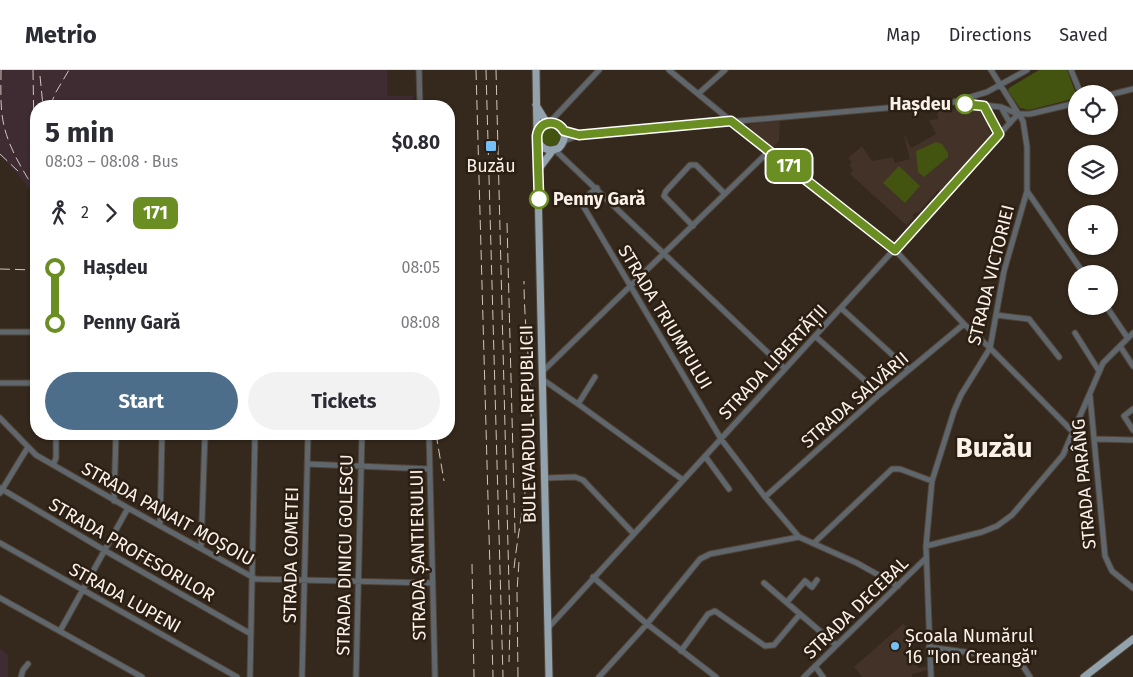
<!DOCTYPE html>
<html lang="en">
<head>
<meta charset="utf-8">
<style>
	body { margin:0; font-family:"Fira Sans",sans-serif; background:#f2f2f3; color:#2b2b33; height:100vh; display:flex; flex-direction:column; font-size:19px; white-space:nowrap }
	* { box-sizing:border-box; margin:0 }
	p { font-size:16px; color:#7c7c81 }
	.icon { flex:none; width:28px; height:28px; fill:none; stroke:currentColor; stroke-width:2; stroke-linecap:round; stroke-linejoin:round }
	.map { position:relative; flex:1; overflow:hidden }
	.panel { position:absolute; left:30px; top:30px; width:425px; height:340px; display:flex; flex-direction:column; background:#fff; border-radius:20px; box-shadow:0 1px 4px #0004 }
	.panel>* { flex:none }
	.badge { padding:0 10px; border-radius:8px; font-size:18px; line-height:32px }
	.controls { position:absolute; left:1068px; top:15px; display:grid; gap:10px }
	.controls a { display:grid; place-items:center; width:50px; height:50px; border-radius:50%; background:#fff; box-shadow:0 1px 4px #0004; font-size:25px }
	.map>.badge { position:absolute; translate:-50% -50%; box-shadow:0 0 0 2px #fff }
	.legs { display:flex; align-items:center; gap:8px; height:55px; padding:0 15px; font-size:16px }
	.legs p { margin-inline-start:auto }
	.overview { display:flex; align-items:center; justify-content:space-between; height:85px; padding:0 15px }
	h1 { font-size:28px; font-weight:700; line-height:38px }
	.primary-button { display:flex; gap:10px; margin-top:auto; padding:10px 15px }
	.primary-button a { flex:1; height:58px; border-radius:30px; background:#4c6e8b; color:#fff; font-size:20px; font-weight:700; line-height:58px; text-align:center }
	.primary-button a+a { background:#f2f2f3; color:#2b2b33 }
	ul { padding:0 15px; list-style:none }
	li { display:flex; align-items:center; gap:18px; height:55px; font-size:19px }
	li i { display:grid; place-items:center; width:8px; height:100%; margin:0 6px; background:currentColor }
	li i::after { content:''; width:12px; height:12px; margin:-6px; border:4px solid; border-radius:50%; background:#fff }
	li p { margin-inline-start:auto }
	li:first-child i { background:linear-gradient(#0000 50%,currentColor 0) }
	li:last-child i { background:linear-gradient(currentColor 50%,#0000 0) }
	header { display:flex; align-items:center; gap:30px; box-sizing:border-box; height:70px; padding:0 25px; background:#fff; border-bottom:1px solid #e1e1e2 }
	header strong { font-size:24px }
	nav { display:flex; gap:28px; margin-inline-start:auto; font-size:18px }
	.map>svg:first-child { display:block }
	.industrial { fill:#3f2c33 }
	.education { fill:#433228 }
	.green { fill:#425410 }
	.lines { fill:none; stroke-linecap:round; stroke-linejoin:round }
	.minor-casing { stroke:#514439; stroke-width:7 }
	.major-casing { stroke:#514439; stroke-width:9 }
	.minor { stroke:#5f676c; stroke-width:5 }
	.major { stroke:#92a3ad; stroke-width:7 }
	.rail { stroke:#d0c6bd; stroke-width:1; stroke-dasharray:10 5; stroke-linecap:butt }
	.line-1-casing { stroke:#fff; stroke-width:11 }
	.line-1 { stroke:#6b8e23; stroke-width:8 }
	.stop-1-dot { fill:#fff; stroke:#6b8e23; stroke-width:2.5 }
	.poi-dot { fill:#74c0f6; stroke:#2b1e13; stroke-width:2 }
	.labels { text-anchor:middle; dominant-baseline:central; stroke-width:5; stroke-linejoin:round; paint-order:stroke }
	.stop-label { font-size:18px; font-weight:bold; fill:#faf1e9; stroke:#2b1e13; text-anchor:end }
	.poi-label { font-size:18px; fill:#faf1e9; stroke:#2b1e13 }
	.street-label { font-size:18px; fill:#faf1e9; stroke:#2b1e13 }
	.town-label { font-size:28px; font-weight:bold; fill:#faf1e9; stroke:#2b1e13 }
</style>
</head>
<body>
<header>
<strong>Metrio</strong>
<nav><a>Map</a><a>Directions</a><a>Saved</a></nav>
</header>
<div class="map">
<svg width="1133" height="607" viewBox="0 0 1133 607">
	<rect width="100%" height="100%" fill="#35281c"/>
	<!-- industrial -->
	<path class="industrial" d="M0,0h387v26h26v2l-1,1v7h-376v91l-22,-27 -14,-14z
		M0,578l8,7v22h-8z"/>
	<!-- education -->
	<path class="education" d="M937,39l43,1 9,16 -1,2 3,6 -24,29 -27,29 -2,-2 -20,23 -2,-1 -4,3 2,2 -8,8 -56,-51 3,-4 -4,-5 3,-3 -4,-4 14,-12 10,15 21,-4 2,6 15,-4 -7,-27 8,16 25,-14 -7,-14 9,-1z
		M780,51l-1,20 -7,8 -23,-21 1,-4z
		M903,554l3,2 12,42 10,-2v4l-16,4v3h-50l-8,-10z"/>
	<!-- green -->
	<path class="green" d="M1039,0h28l9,24v4l-47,12 -9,-2 -12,-17 1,-3z
		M540 66a11 11 0 1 1 22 0a11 11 0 1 1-22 0Z
		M936,72l6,2 6,9v4l-24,20 -6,-5 -2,-21z
		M898,97h2l20,19 -15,17 -22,-20z"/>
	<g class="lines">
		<defs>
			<path id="minor" d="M419,0l1,36
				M669,0l62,51 164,129 69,74 26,24 84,85
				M1071,0l10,24
				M698,24l27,-24
				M1109,25l24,-6
				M957,32l44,5 17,7h12l46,-11
				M984,36l15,29
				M1001,37l9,16
				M550,52l49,-52
				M564,71l15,-6 375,-33 33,-10 40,-22
				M555,80l230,219
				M597,118l-14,11 -1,5 3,5 136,230 44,58 34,40
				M1027,121l57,83
				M693,156l-29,-30 2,-5 24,-26h6l29,29
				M1106,236l21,31
				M841,238l68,62
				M996,245l33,4 30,38
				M0,262h36
				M1075,263l24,38
				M815,266l65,58
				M1120,276l13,20
				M542,302l227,-221
				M542,309l36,25 105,76
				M0,313h36
				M1090,326l15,160 7,15 21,17
				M578,334l17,-27
				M1133,339l-9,7 9,14
				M0,348l36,37 92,53 128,71 177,4
				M429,364l6,243
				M1094,369l39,1
				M705,386l24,33
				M307,394l123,5
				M53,395l3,-7v-24
				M545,408l30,-1 8,3 50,53
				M0,418l104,62 147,84
				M0,423l28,-46
				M765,427l115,-103 84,-70
				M114,431l2,-67
				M160,455l2,-91
				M0,473l237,134
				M814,473l78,-74h8l32,12
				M926,476l56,-14 15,-6 15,-11 51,-60 40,-92 30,-30
				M201,478l4,-114
				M593,507l54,47 69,53
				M764,513l72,62
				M0,528l142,79
				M787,532l18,-21 7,6 5,-7
				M548,558l470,-514
				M60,561l68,-123
				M929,577l86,12 6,4 9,14
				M681,581l27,-37 7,-3 50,35 9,-1 26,-31
				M815,596l8,11
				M21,607l2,-7 5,-6
				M250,607l5,-243
				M302,607l6,-243
				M356,607l6,-243
				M599,607l48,-53 53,-65 10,-5 89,-17 58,26 41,23
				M804,607l122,-119
				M931,607l-5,-131 6,-65 22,-70 7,-16 29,-47 14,-77 23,-80v-44l-4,-26 -32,-51"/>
			<path id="major" d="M536,0l1,67c2,11 11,16 22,11 9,-10 6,-21 -5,-26l-10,2 -7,8
				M536,35l11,18
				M537,71l12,536
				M538,100l15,-20
				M1084,607l49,-38"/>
		</defs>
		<!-- minor casing -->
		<use href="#minor" class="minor-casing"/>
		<!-- major casing -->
		<use href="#major" class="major-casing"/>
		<!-- minor -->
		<use href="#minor" class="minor"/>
		<!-- major -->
		<use href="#major" class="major"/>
		<!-- rail -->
		<path class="rail" d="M1,0c0,17 -1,35 2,51 5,27 20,49 33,71
			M33,0l1,63 2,30
			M476,0l17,607
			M486,0l17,607
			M496,0l14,556 -1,36
			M40,6l3,30
			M50,36l6,-14 13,-22
			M0,84l18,17
			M507,153l8,310
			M0,199l36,1
			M436,364l8,47
			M472,494l2,113
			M514,498c5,-44 15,-89 17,-133 2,-52 -7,-103 -7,-154
			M518,607l-1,-86 2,-29"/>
	</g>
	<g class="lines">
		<defs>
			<path id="line-1" d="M539,129l-2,-63c2,-15 19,-18 27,-5l15,4 152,-14 164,129 104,-116 -15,-28 -19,-2"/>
		</defs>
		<!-- line-1 casing -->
		<use href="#line-1" class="line-1-casing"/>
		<!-- line-1 -->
		<use href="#line-1" class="line-1"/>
	</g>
	<!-- markers -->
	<g class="stop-1-dot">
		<circle cx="965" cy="34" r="9"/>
		<circle cx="539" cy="129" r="9"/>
	</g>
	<g class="poi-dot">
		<rect x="485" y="70" width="12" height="12" rx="2.5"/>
		<circle cx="895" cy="576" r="5"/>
	</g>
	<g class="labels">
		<!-- stop labels -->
		<g class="stop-label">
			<text x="951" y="34">Hașdeu</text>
			<text x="553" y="129" text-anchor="start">Penny Gară</text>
		</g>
		<!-- poi labels -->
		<g class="poi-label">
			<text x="491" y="96">Buzău</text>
			<text x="905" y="566" text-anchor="start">Școala Numărul<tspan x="905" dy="21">16 "Ion Creangă"</tspan></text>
		</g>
		<!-- street labels -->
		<g class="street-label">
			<text transform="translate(991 205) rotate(-76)">STRADA VICTORIEI</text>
			<text transform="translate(665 247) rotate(59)">STRADA TRIUMFULUI</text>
			<text transform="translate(773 292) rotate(-47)">STRADA LIBERTĂȚII</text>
			<text transform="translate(855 330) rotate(-41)">STRADA SALVĂRII</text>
			<text transform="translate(528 354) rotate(-91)">BULEVARDUL REPUBLICII</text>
			<text transform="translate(1084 414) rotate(-95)">STRADA PARÂNG</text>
			<text transform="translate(168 444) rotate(29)">STRADA PANAIT MOȘOIU</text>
			<text transform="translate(132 480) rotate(30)">STRADA PROFESORILOR</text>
			<text transform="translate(291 485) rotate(-89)">STRADA COMETEI</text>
			<text transform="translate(345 485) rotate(-89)">STRADA DINICU GOLESCU</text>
			<text transform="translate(418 485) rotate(-91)">STRADA ȘANTIERULUI</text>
			<text transform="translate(125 528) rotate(29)">STRADA LUPENI</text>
			<text transform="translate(856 538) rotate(-44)">STRADA DECEBAL</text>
		</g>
		<!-- town labels -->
		<g class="town-label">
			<text x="994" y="377">Buzău</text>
		</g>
	</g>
</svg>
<div class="controls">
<a><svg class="icon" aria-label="locate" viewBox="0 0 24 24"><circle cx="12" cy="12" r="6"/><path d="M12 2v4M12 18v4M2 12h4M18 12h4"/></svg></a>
<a><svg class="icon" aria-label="layers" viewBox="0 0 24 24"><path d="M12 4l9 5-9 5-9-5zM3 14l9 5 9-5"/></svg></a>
<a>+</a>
<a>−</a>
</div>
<b class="badge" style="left:789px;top:96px;background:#6b8e23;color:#fff">171</b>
<section class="panel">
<div class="overview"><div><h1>5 min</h1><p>08:03 – 08:08 · Bus</p></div><b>$0.80</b></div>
<div class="legs"><svg class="icon" aria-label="walk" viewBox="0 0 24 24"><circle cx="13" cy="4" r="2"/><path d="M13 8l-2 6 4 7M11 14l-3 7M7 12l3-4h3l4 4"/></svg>2<svg class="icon" aria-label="forward" viewBox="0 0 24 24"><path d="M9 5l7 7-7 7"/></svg><b class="badge" style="background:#6b8e23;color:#fff">171</b></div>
<ul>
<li><i style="color:#6b8e23"></i><b>Hașdeu</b><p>08:05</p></li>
<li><i style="color:#6b8e23"></i><b>Penny Gară</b><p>08:08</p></li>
</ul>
<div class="primary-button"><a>Start</a><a>Tickets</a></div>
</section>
</div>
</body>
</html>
